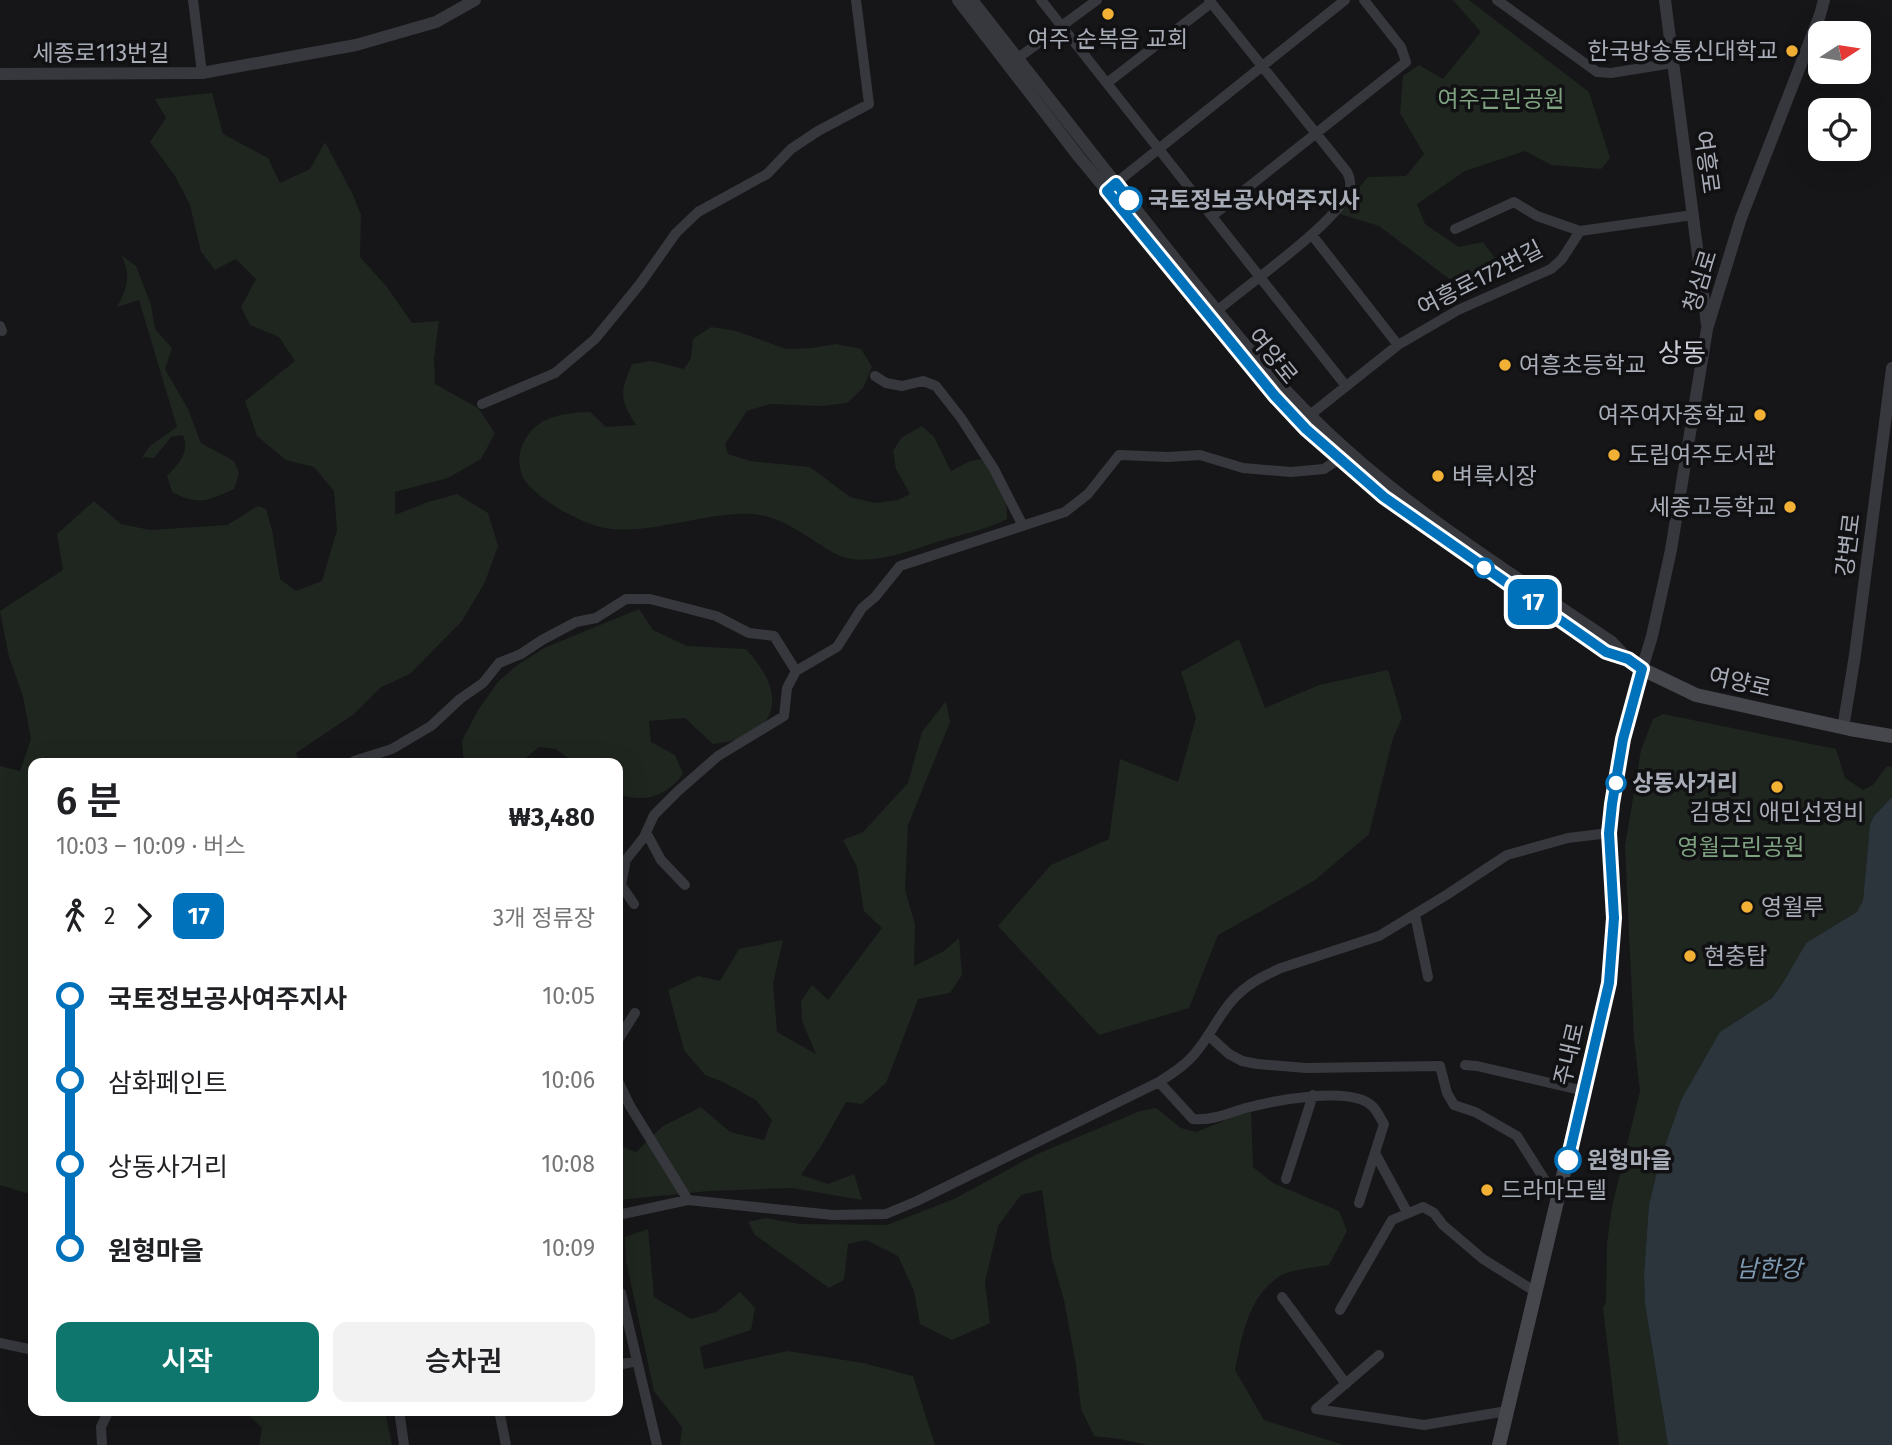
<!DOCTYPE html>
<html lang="ko">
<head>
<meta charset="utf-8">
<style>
	body { margin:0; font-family:"Fira Sans","Noto Sans KR",sans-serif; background:#f2f2f2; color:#202124; height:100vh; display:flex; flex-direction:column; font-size:26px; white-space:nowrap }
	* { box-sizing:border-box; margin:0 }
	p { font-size:23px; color:#757577 }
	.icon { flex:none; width:38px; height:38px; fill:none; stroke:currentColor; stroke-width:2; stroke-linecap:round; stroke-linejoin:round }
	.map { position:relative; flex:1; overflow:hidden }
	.side { position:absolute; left:28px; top:758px; width:595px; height:658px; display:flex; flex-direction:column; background:#fff; border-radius:14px; box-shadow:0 7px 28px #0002 }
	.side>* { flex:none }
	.badge { padding:0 14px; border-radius:10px; font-size:24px; line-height:46px }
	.needle { width:46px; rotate:78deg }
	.tools { position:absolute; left:1808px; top:21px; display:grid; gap:14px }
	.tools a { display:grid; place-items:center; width:63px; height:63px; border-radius:14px; background:#fff; box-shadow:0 7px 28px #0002; font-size:35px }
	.map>.badge { position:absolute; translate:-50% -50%; box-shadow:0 0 0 4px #fff }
	.legs { display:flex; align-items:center; gap:10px; height:77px; padding:0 28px; font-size:23px }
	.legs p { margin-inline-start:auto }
	.overview { display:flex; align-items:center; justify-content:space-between; height:119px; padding:0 28px }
	h1 { font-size:38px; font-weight:600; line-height:52px }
	.primary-button { display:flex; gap:14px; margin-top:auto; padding:14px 28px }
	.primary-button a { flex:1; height:80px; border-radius:14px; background:#0f766e; color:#fff; font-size:28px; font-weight:600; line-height:80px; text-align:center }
	.primary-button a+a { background:#f2f2f2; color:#202124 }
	ul { padding:0 28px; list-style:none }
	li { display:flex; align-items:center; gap:24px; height:84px; font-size:26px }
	li i { display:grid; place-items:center; width:10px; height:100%; margin:0 9px; background:currentColor }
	li i::after { content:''; width:18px; height:18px; margin:-9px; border:5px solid; border-radius:50%; background:#fff }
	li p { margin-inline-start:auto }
	li:first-child i { background:linear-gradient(#0000 50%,currentColor 0) }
	li:last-child i { background:linear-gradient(currentColor 50%,#0000 0) }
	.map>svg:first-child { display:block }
	.green { fill:#1e261f }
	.water { fill:#2c353c }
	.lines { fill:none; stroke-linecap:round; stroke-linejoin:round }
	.minor { stroke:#37383d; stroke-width:10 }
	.tertiary { stroke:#37383d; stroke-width:12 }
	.secondary { stroke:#45474d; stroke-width:14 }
	.line-1-casing { stroke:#fff; stroke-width:16 }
	.line-1 { stroke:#0072bc; stroke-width:10 }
	.poi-dot { fill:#f2b134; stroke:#111113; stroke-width:2.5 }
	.stop-1-dot { fill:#fff; stroke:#0072bc; stroke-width:3.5 }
	.labels { text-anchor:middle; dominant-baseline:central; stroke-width:7; stroke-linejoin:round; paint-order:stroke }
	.poi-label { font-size:23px; fill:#a8adb8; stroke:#111113; text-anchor:start }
	.street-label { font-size:23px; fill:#a8adb8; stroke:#111113 }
	.park-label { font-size:23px; fill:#7fa381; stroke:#111113 }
	.stop-label { font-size:23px; font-weight:bold; fill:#a8adb8; stroke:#111113; text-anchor:start }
	.water-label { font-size:24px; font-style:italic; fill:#7f9bb3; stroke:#111113 }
	.quarter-label { font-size:26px; fill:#c9ccd4; stroke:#111113 }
</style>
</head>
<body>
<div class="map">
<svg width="1892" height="1445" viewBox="0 0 1892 1445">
	<rect width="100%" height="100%" fill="#161618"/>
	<!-- green -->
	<path class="green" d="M1453,0h16l120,92 21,66 -9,11 -50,-4 -26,-14 -60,20 -48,33 8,20 34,23 24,-5 22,30 -45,15 -81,-61 -42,-13 31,-36 38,-1 18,-22 -24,-41 3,-37 16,-11 24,14 38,-47z
		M212,93l11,41 45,24 12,25 30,-14 15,-27 28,53 8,20 -1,42 27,30 25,36 27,-2 -5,38 1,25 43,24 17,25 -14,26 -33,19 -53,14v23l33,-13 29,-8 31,19 10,33 -13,36 -23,39 -52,53 -29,13 -27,27 -58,39 3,10h-266v426l-7,4 -26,-8v-419l20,5 11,-32 -8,-43 -14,-39 -9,-46 63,-41 -6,-36 37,-33 27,23 29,6 77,-5 31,-19 8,3 6,21 8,49 16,12 26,-10 15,-51 -3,-39 -20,-24 -28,-7 -29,-24 -12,-35 50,-40 -16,-24 -29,-12 -9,-18 15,-28 -20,-20 -21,11 -14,-18 -11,-47 -15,-29 -25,-34 16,-24 -11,-19z
		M121,255l15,11 15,39 4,24 17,19 -7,21 23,40 13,34 33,18 5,12 -5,16c-27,12 -35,17 -62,3l-5,-16c12,-13 23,-23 16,-41l-12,2 -17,21 -12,-1 9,-12 26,-18 -38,-127 -22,7c10,-18 15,-33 4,-52z
		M711,327l25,4 50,18 26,-1 24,-4 25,5 11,18 -9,21 -16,15 -25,3 -52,-2 -23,7 -22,33 3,10 22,7 60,6 40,30 25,6 23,-3 12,-6 -14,-25 -3,-18 8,-13 21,-12 12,11 17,34 19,-10 12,-2c13,18 26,36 25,60 -20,10 -39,14 -60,20 -31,9 -78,30 -109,16 -28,-14 -52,-38 -85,-41 -47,-3 -111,24 -153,13 -22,-6 -64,-28 -76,-48 -5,-8 -6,-21 -3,-30 11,-32 39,-36 69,-37l16,15 30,-2c-17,-27 -16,-32 -4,-61l19,-3 33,8 7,-11 2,-19z
		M639,609l14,21 34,16 59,3c43,46 34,88 -33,95l-28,-26 -36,3 2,21 24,13 8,19c-17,23 -38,29 -65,20v-31h-44l-18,-14 -17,-2 -19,16h-56l-2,-22 16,-31 20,-28 18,-16 28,-18z
		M1239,639l26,69 54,-23 69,-15 14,48 -9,20 -24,96 -55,47 -96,54 -29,73 -90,27 -101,-109 53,-61 58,-26 11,-80 58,23 18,-64 -15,-46z
		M946,701l4,21 -42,103 -3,65 10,34 -1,42 30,-15 15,-13 3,37 -12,18 -32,6 -32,84 -24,21 -16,-2 -26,46 -19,27 27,9 26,-10 8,26 -70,-12 -83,3 -91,9v-55l18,7 27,-26 38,-19 29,25 34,8 8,-20 -16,-20 -33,-18 -18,-7 -21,-25 -16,-60 30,-14 22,5 19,-32 44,-9 -10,43 4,49 39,22 -14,-33 -1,-20 11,-16 16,15 54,-72 -18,-17 -7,-44 -14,-27 20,-8 45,-49 14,-51z
		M1663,714l173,35 9,29 18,12 10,-5 14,-19 5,1v30l-18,19 -4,8 -7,76 -6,13 -51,30 -22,38 -12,17 -43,28 -48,74 -22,63 -10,42 -5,69 1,30 23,141h-49l-16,-138 3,-5 1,-59 5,-36 28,-116 -6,-52 -9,-193 16,-96 12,-31z
		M1156,1108l25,20 15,4 55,-22 2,57 20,16 66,28 8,20 -18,34c-13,2 -40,5 -49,11 -32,21 -38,60 -45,94l29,50 80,25h-197l-27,-6 -26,-3 -13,-27 -5,-44 -12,-65 -12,-41 -10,-69 -21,5 -23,31 -13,56 5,41 -38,17 -32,-16 -6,-33 -16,-35 -32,-16 -18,4 -4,36 -15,8 -74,-53 -7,-13 17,-4 35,6 87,1 67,-26 81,-44 105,-44z
		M648,1229l6,68 37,22 25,-7 24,-20 15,16 -4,22 -51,17 4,22 84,-18 75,12 50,13 22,69h-255l2,-18 -28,-36 -28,-130 -1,-24z
		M245,1411h140l7,34h-133l3,-17z"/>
	<!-- water -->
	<path class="water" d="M1892,797v648h-224l-23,-141 -1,-30 5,-69 10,-42 22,-63 39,-68 52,-34 12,-17 22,-38 51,-31 6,-12 7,-76 4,-8z"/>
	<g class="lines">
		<!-- minor -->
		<path class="minor" d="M193,0l9,73
			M1041,0l305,386
			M1209,0l138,172c3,6 4,10 3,16 -8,32 -105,98 -133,123
			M1497,0l100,72 14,1 62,-10
			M1018,58l79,-58
			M1107,83l104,-80
			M1116,183l229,-183
			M1212,216l194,-154 -5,-15 -37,-47
			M1455,229l59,-27 23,14 43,15
			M1312,235l86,110
			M0,326l2,5
			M875,376l11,7 16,3 21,-5 13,5 25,32 33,51 29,57
			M482,404l73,-31 40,-34 45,-55 36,-51 22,-21 69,-38 24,-25 27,-18 51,-27 -13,-104
			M1310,415l88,-70 60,-35 93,-41 11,-10 18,-28 113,-16
			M354,761l38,-12 39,-23 29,-27 23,-16 16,-20 22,-9 21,-14 34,-18 20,-4 30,-19h24l66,17 33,17 25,3 22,35
			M646,832l15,28 24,25
			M625,864l-4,21 13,19
			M618,870l26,-33 10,-22 24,-24 40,-35 66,-40 3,-28 9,-17 41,-24 25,-39 13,-11 25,-31 165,-54 23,-18 31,-39 49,2 32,-2 43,13 48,4 33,-3 15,-10
			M1415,915l13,62
			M1208,1035l21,19 13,7 15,3 49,4 134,-2 7,27 7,12 21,7 42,24 29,46 14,14
			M618,1040l17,-27
			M1465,1065l12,1 107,25
			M618,1081l12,25 58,94
			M1159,1082l34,37c18,2 36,-6 53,-11 27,-7 104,-23 126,-2 5,4 8,12 12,18l-25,79
			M1375,1153l32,59
			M1286,1179l27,-84
			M618,1215l70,-15 145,15 53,-1 31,-13 242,-119c14,-9 28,-18 38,-31 16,-20 26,-45 46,-61 11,-10 25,-16 38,-22l98,-32 69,-42 59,-39 61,-17 41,-5
			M618,1292l3,1 36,152
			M1282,1297l64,87
			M1340,1310l52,-90 31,-13 11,6 9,12 40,34 53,33
			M0,1343l33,7
			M618,1365l19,-4
			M1316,1409l108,16 83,-14
			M1316,1409l63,-54
			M399,1410l5,35
			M499,1410l7,35
			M102,1445l-1,-18 8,-17"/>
		<!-- tertiary -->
		<path class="tertiary" d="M958,0l121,157 126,152
			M972,0c63,80 126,160 189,241 58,73 116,147 186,209 80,72 176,131 265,192l16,17 14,10 10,-33 19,-86 36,-221 34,-111 79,-203 4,-15
			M1665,0l42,325
			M0,74l202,-1 154,-28 80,-23 39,-22
			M1225,334c26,31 50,64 79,93 61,62 135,109 206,159 36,25 74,60 116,72
			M1843,728l12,-73 37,-287"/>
		<!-- secondary -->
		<path class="secondary" d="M1499,1445l110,-462 5,-65 -5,-85 3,-29 11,-65 19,-70 54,26 154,34 42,7"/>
	</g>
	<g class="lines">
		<defs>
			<path id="line-1" d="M1129,200l-13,-17 -9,8 168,205 31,33 78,68 222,155 22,7 14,10 -19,70 -11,65 -3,29 5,85 -5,65 -41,177"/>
		</defs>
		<!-- line-1 casing -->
		<use href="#line-1" class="line-1-casing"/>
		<!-- line-1 -->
		<use href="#line-1" class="line-1"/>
	</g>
	<!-- markers -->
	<g class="poi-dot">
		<circle cx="1108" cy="14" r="7"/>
		<circle cx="1792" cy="51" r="7"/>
		<circle cx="1505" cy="365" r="7"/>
		<circle cx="1760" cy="415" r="7"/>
		<circle cx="1614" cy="455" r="7"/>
		<circle cx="1438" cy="476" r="7"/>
		<circle cx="1790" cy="507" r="7"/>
		<circle cx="1777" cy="787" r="7"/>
		<circle cx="1747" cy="907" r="7"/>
		<circle cx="1690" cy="956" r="7"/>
		<circle cx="1487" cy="1190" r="7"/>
	</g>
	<g class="stop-1-dot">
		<circle cx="1129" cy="200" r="12"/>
		<circle cx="1484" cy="568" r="9"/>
		<circle cx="1616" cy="783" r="9"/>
		<circle cx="1568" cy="1160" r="12"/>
	</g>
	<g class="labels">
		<!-- poi labels -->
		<g class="poi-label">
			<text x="1108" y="39" text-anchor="middle">여주 순복음 교회</text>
			<text x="1778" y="51" text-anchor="end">한국방송통신대학교</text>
			<text x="1519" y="365">여흥초등학교</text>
			<text x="1746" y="415" text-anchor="end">여주여자중학교</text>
			<text x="1628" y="455">도립여주도서관</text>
			<text x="1452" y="476">벼룩시장</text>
			<text x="1776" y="507" text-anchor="end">세종고등학교</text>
			<text x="1777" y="812" text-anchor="middle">김명진 애민선정비</text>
			<text x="1761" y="907">영월루</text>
			<text x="1704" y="956">현충탑</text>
			<text x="1501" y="1190">드라마모텔</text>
		</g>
		<!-- street labels -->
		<g class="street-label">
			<text x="101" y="53">세종로113번길</text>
			<text transform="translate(1707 162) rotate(82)">여흥로</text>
			<text transform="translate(1480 278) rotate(-27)">여흥로172번길</text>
			<text transform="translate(1700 281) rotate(-73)">청심로</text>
			<text transform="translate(1273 356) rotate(51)">여양로</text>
			<text transform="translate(1848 545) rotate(-83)">강변로</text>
			<text transform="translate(1740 682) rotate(13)">여양로</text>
			<text transform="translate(1569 1054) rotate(-77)">주내로</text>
		</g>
		<!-- park labels -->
		<g class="park-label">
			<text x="1501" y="99">여주근린공원</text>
			<text x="1741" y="847">영월근린공원</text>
		</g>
		<!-- stop labels -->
		<g class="stop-label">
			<text x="1148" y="200">국토정보공사여주지사</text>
			<text x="1632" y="783">상동사거리</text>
			<text x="1587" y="1160">원형마을</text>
		</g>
		<!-- water labels -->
		<g class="water-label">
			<text x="1769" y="1269">남한강</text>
		</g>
		<!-- quarter labels -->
		<g class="quarter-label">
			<text x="1682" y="353">상동</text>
		</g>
	</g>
</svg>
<div class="tools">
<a><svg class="needle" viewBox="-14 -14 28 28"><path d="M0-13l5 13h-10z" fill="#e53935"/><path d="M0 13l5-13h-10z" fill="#757577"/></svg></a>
<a><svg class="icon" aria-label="locate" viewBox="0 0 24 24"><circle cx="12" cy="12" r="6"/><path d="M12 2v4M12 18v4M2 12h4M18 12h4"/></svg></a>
</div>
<b class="badge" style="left:1533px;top:602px;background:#0072bc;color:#fff">17</b>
<section class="side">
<div class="overview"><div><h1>6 분</h1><p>10:03 – 10:09 · 버스</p></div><b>₩3,480</b></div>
<div class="legs"><svg class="icon" aria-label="walk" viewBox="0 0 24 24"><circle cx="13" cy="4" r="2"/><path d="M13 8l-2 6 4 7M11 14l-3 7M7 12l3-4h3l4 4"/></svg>2<svg class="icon" aria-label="forward" viewBox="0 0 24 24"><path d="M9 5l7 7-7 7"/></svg><b class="badge" style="background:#0072bc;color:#fff">17</b><p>3개 정류장</p></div>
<ul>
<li><i style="color:#0072bc"></i><b>국토정보공사여주지사</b><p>10:05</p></li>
<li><i style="color:#0072bc"></i><span>삼화페인트</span><p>10:06</p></li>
<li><i style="color:#0072bc"></i><span>상동사거리</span><p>10:08</p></li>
<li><i style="color:#0072bc"></i><b>원형마을</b><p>10:09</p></li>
</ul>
<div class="primary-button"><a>시작</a><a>승차권</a></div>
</section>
</div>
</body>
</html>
